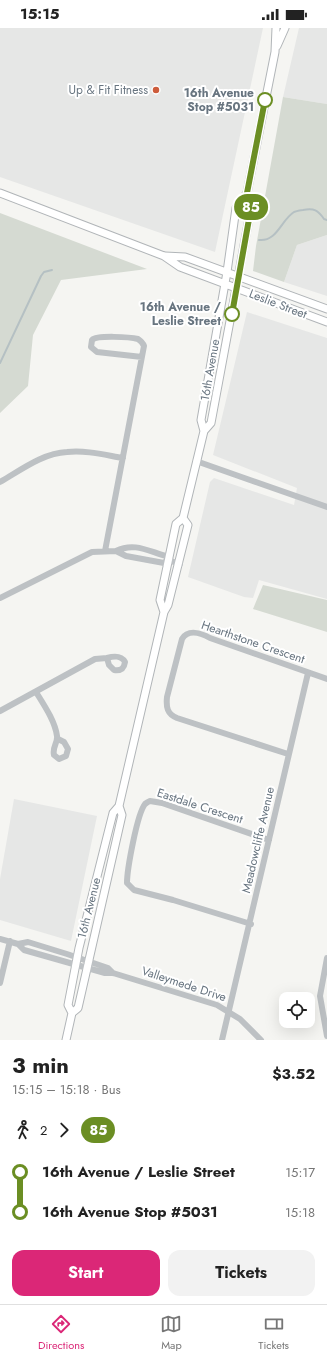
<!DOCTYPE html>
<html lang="en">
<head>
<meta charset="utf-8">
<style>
	body { margin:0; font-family:Jost,sans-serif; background:#f2f2f2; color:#222; height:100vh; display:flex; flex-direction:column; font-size:15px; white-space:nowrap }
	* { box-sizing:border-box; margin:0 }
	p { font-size:13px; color:#767676 }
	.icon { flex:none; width:22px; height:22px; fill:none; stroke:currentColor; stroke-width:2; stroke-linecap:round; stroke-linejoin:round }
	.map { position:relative; height:1012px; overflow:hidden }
	.panel { display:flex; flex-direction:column; background:#fff; flex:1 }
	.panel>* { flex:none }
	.badge { padding:0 8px; border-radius:13px; font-size:14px; line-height:26px }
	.tools { position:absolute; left:279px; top:964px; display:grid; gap:8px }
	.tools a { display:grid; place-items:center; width:36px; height:36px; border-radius:8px; background:#fff; box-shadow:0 4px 16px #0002; font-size:20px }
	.map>.badge { position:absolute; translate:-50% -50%; box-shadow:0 0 0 2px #fff }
	.legs { display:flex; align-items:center; gap:6px; height:44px; padding:0 12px; font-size:13px }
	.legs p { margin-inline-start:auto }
	.summary { display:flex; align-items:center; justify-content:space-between; height:68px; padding:0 12px }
	h1 { font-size:22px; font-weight:700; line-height:30px }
	.cta { display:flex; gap:8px; margin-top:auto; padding:8px 12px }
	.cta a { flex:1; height:46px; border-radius:12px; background:#db2777; color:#fff; font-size:16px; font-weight:700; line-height:46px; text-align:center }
	.cta a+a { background:#f2f2f2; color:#222 }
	ul { padding:0 12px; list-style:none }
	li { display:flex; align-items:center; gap:14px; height:40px; font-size:15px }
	li i { display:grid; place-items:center; width:6px; height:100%; margin:0 5px; background:currentColor }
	li i::after { content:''; width:10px; height:10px; margin:-5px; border:3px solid; border-radius:50%; background:#fff }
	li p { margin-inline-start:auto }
	li:first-child i { background:linear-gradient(#0000 50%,currentColor 0) }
	li:last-child i { background:linear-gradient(currentColor 50%,#0000 0) }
	.status { display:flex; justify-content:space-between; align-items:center; height:28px; padding:0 20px; background:#fff; direction:ltr }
	.status svg { height:11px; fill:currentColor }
	.tab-bar { display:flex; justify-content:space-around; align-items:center; height:56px; border-top:1px solid #e0e0e0; background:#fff; font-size:11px; color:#767676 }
	.tab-bar a { display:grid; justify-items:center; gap:2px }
	.tab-bar .active { color:#db2777 }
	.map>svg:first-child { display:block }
	.built { fill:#e6e7e6 }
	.green { fill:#d5dad2 }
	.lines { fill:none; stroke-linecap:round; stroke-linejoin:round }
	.stream { stroke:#b5c0c3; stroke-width:2 }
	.major-casing { stroke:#b1b5b8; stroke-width:9 }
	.minor { stroke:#bdc1c4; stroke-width:6 }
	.major { stroke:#fff; stroke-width:7 }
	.line-1-casing { stroke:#fff; stroke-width:9 }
	.line-1 { stroke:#6b8e23; stroke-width:6 }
	.poi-dot { fill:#cd5c3b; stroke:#fff; stroke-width:1.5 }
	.stop-1-dot { fill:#fff; stroke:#6b8e23; stroke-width:2 }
	.labels { text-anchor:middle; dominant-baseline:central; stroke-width:4; stroke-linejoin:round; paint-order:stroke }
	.poi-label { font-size:12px; fill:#687580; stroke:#fff; text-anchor:end }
	.stop-label { font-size:12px; font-weight:bold; fill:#687580; stroke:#fff; text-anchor:end }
	.street-label { font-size:12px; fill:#687580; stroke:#fff }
</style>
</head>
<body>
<div class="status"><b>15:15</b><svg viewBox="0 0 49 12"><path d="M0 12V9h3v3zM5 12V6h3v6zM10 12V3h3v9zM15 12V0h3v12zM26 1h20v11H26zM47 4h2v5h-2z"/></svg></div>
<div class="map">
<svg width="327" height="1012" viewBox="0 0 327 1012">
	<rect width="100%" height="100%" fill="#f5f5f2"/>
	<!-- built -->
	<path class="built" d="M0,0h263l-48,224 -215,-75z
		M299,0h28v76l-44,-7z
		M327,207v61l-43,-14 13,-37z
		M247,284l80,26v261l-68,-19 -6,18 -9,-1 -56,-20 22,-95 4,-4 80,27 3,-17 -84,-33z
		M14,771l83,17 -26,125 -71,-21v-41z"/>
	<!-- green -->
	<path class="green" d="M283,69l44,7v131l-30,10 -13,37 -31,-11 3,-25z
		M0,185l147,56 -86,11 -28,55 -5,51 -28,27z
		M263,557l64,15v32l-74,-23z"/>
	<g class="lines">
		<!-- stream -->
		<path class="stream" d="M259,212c18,2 22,-20 35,-28 3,-1 7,-2 9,-2 11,-2 15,0 21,9l3,1
			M0,335l41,-87 3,-4 8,-2"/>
		<defs>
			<path id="major" d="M277,18l8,-18
				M0,165l164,63 16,11 147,55
				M165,228l20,1 142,52
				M204,403l-3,-11 26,-148 9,-64 11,-15 28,-141 1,-24
				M164,584l-4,-12 16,-76 7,-6 21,-87 7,-8 40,-215 -4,-15
				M72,985l-4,-8 11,-57 34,-135 6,-7
				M66,1012l6,-27 6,-5 44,-193 -3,-9 45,-194 4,-7 20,-80 -5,-7"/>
		</defs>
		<!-- major casing -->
		<use href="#major" class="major-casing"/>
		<!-- minor -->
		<path class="minor" d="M196,433l131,46
			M0,454c21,-12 43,-29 67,-30 19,-2 38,3 56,6
			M105,523l39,-205c-1,-3 -3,-5 -6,-7 -8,-2 -41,-4 -46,1l-1,7 6,5 45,5
			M116,523c18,-9 32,0 50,5l2,4 12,4
			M0,570l92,-46 24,-1 10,5 38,7 4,-3
			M36,664c8,13 19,29 21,44 1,7 -5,11 -3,19l5,4 7,-3 2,-7 -4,-7 -6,-3
			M0,683l95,-52 12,-1 2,7 5,5c7,1 10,-1 11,-8 -4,-7 -11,-6 -18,-4
			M288,726l-111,-36c-10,-4 -11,-11 -10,-21l15,-58c6,-10 19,-6 28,-1l117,41
			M251,896l-78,-24 -39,-10 -7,-7c0,-13 10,-69 18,-79 0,0 4,-3 5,-3l12,2 107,37
			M0,911l18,5 6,6 81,23h8l104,32 23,14 21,21
			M18,916l10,-2 39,12 41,14 5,5
			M327,930l-7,38 7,40
			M0,955l10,-42
			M222,1012l86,-367"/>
		<!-- major -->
		<use href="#major" class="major"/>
	</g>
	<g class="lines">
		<defs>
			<path id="line-1" d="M232,286l19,-106 -4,-15 18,-93"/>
		</defs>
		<!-- line-1 casing -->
		<use href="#line-1" class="line-1-casing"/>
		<!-- line-1 -->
		<use href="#line-1" class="line-1"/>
	</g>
	<!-- markers -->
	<circle class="poi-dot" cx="156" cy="62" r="4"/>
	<g class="stop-1-dot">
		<circle cx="265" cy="72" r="7"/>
		<circle cx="232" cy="286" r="7"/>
	</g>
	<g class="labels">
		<!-- poi labels -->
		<g class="poi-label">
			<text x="148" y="62">Up &amp; Fit Fitness</text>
		</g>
		<!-- stop labels -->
		<g class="stop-label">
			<text x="254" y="65">16th Avenue<tspan x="254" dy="14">Stop #5031</tspan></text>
			<text x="221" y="279">16th Avenue /<tspan x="221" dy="14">Leslie Street</tspan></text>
		</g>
		<!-- street labels -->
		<g class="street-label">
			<text transform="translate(278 276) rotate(21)">Leslie Street</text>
			<text transform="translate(210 342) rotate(-80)">16th Avenue</text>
			<text transform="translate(253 614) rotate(19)">Hearthstone Crescent</text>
			<text transform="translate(200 778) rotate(18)">Eastdale Crescent</text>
			<text transform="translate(258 812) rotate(-77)">Meadowcliffe Avenue</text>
			<text transform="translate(89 880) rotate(-76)">16th Avenue</text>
			<text transform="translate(184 956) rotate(18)">Valleymede Drive</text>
		</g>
	</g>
</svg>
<div class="tools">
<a><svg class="icon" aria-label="locate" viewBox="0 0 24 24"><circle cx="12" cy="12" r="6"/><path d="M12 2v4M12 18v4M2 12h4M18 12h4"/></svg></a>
</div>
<b class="badge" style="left:251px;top:179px;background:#6b8e23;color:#fff">85</b>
</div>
<section class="panel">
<div class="summary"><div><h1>3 min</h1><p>15:15 – 15:18 · Bus</p></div><b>$3.52</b></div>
<div class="legs"><svg class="icon" aria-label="walk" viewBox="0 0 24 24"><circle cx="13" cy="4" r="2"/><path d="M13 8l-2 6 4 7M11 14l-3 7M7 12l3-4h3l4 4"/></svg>2<svg class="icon" aria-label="forward" viewBox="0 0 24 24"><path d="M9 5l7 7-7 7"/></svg><b class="badge" style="background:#6b8e23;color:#fff">85</b></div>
<ul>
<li><i style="color:#6b8e23"></i><b>16th Avenue / Leslie Street</b><p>15:17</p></li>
<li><i style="color:#6b8e23"></i><b>16th Avenue Stop #5031</b><p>15:18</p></li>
</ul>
<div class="cta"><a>Start</a><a>Tickets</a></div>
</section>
<nav class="tab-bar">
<a class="active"><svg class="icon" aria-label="directions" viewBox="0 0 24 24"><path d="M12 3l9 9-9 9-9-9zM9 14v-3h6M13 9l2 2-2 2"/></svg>Directions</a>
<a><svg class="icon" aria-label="map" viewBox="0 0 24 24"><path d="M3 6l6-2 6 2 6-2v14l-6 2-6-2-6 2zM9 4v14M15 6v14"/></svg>Map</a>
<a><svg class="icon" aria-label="tickets" viewBox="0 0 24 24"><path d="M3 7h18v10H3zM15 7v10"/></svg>Tickets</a>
</nav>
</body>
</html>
